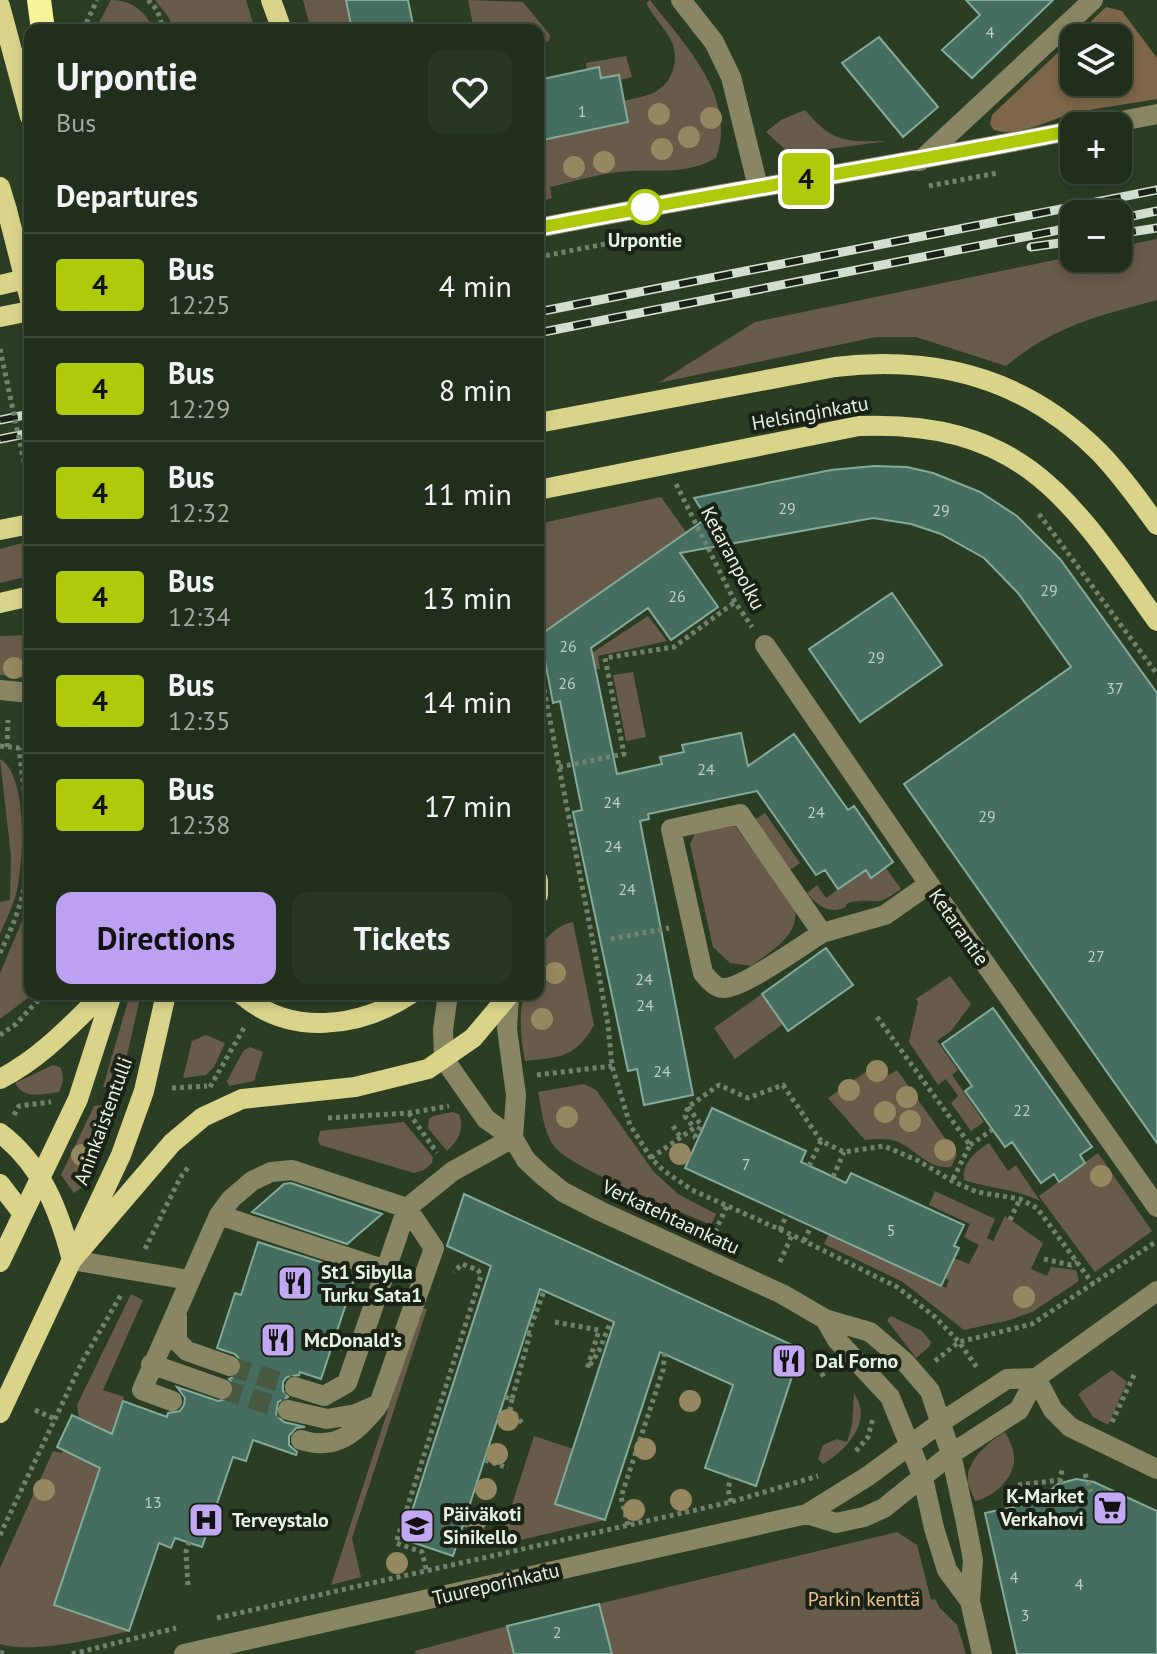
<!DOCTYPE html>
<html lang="en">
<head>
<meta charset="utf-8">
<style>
	body { margin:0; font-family:"PT Sans",sans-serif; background:#283624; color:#f1f3f6; height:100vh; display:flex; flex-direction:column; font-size:30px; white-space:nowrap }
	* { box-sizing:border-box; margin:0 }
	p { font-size:26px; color:#a2a8a3 }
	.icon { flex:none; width:44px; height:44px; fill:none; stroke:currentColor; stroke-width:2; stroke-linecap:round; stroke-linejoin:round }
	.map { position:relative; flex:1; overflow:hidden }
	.sheet { position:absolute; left:24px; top:24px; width:520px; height:976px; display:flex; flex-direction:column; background:#202e1b; border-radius:16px; box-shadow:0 4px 12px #0003,0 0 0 2px #3d4a3a }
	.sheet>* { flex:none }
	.badge { padding:0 16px; border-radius:6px; font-size:28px; line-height:52px }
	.tools { position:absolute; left:1060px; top:24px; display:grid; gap:16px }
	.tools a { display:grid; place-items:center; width:72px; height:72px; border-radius:16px; background:#202e1b; box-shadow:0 4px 12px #0003,0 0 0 2px #3d4a3a; font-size:40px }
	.map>.badge { position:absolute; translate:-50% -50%; box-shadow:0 0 0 4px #fff }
	h2 { padding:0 32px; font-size:30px; line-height:72px }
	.round { display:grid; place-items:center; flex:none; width:84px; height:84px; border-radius:16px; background:#283624 }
	.head { display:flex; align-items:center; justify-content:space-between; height:136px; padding:0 32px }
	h1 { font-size:38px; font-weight:700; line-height:60px }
	.action { display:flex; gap:16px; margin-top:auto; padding:16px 32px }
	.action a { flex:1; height:92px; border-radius:16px; background:#bca0f2; color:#111; font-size:32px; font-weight:700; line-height:92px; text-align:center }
	.action a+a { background:#283624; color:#f1f3f6 }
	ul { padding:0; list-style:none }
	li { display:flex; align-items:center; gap:24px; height:104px; padding:0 32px; border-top:2px solid #3d4a3a }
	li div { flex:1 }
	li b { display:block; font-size:30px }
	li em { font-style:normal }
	li .badge { min-width:88px; font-weight:700; text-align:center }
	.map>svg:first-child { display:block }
	.green { fill:#695b49 }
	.forest { fill:#7d6649; fill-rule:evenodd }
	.building { fill:#466e60; stroke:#82ab9b; stroke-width:2 }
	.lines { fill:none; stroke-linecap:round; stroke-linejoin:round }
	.minor-tunnel { stroke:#475940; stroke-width:20; stroke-dasharray:20 10; stroke-linecap:butt }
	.path { stroke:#72836d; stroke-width:5; stroke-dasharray:4 4; stroke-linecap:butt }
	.minor { stroke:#898663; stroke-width:20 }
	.major { stroke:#d9d48a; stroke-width:20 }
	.highway { stroke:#f9f399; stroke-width:24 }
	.rail-casing { stroke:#d2dfce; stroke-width:9 }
	.rail { stroke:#1a2216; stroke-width:6; stroke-dasharray:18; stroke-linecap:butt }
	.path-bridge { stroke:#72836d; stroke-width:5; stroke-dasharray:4 4; stroke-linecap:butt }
	.major-bridge { stroke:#d9d48a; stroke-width:20 }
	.tree { fill:#95875f }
	.line-casing { stroke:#fff; stroke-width:18 }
	.line { stroke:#afca0b; stroke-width:12 }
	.stop-dot { fill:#fff; stroke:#afca0b; stroke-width:4 }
	.labels { text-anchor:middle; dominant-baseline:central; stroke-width:8; stroke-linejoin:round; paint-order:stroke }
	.number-label { font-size:16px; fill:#bdd0c1 }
	.stop-label { font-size:20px; font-weight:bold; fill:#e5f1e1; stroke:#1a2216 }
	.street-label { font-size:20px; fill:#e5f1e1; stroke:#1a2216 }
	.poi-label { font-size:20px; font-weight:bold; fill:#e5f1e1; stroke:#1a2216; text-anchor:start }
	.park-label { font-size:20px; fill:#ecc390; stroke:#1a2216 }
</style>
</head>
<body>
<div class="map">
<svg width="1157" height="1654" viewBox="0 0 1157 1654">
	<rect width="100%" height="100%" fill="#2b3e24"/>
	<!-- green -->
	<path class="green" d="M111,0c21,0 34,11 43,30h-59z
		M155,0h91l9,30h-81l-5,-12z
		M303,0h43l6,30h-41z
		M468,0l55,2 27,33 -1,6 -11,4v-15h-64z
		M650,0c34,44 88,97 66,158 -29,16 -54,12 -85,13 -27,1 -55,10 -81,16l2,11 -14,5v-62l90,-19 -4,-21c10,-3 22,-4 31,-9 20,-11 26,-38 13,-57 -7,-11 -16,-20 -22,-32z
		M626,56l6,21 -12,3 -2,-5 -17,3 -2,-11 -12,3 -1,-7z
		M805,110c28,33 41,32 82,31l-86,12 -15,-3 -20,-18 15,-12z
		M1157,239v61c-59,16 -103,26 -151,66l-90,-29h-40l-218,46 97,-61 319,-66v2h44v-11z
		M661,497l25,35 -146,103 -2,-111z
		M22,543l7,33 -29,7v-34z
		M648,616l19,25 -69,15 2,13 -7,1 -3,-13 2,-4z
		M30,635v44l-30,-4v-39z
		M633,672l13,65 -20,4 -13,-66z
		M0,759c29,16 24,110 15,139 -4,12 -10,24 -15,36v-32l10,-2 1,-44z
		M765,813l35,50 -10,7 -36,-50z
		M721,821l14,5 60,81c5,29 -24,44 -44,59l-21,-3 -17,-16 -23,-103 6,-13z
		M886,868l15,21c-28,20 -22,8 -49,13 -11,3 -1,3 -11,7 -15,4 -26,-6 -34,-16l10,-8 9,13 40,-28 5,7z
		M30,893v101h3l-33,25v-46l25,-59z
		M573,922l21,103c-19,34 -35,32 -69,36 -4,-22 -7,-44 -1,-67h14v-41c6,-15 19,-28 35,-31z
		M950,976l21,28 -19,26 -15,11 21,29 -6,5 32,47 -13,9 -20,-28 7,-7 -12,-17 -8,6 -29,-43 9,-40 -2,-3z
		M130,994h11l-21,92 -17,1z
		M762,994l21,30 -48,35 -21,-31z
		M206,1035l19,8 -11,24 -8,8 -23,3 9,-37z
		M250,1047l13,5 -9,29 -25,5 -2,-5 17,-31z
		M880,1062l9,13 8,-5 60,85 -6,12c-21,3 -35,-17 -53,-25 -11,-4 -22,-3 -33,-2l-37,-42z
		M53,1065l7,2c5,10 3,15 -1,25 -18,2 -34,8 -44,-9z
		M584,1084l12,6 57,81 25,23 38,20 -5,11c-31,-14 -141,-57 -157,-79 -11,-15 -12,-36 -16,-54z
		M114,1103l-32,84 -8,6 -13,-18 33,-69z
		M452,1112l7,2c6,15 -1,27 -12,37l-19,-23 1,-9 4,-3z
		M404,1122l29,35 -1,6 -8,7 -10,3 -94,-28 -2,-6 2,-8z
		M989,1143l19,28 8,-6 24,36c-27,-13 -49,-12 -76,-21 -2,-17 11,-28 25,-37z
		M1098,1153l54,78 -57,41 -56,-76z
		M935,1191l60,28 -8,19 6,3 12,-25 38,27 -12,26 16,7 4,-9 25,3 3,11 -47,31 -22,8 -46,10 -61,-48 -79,-38 5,-10 117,54 3,-8 -4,-2 9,-20 15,6 10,-19 -15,-8 6,-13 -41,-19z
		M131,1294l12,6 -40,90 21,7 -70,208 75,26c-35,8 -96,23 -129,13v-76l53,-117 9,2 17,-35 -2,-13z
		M421,1308l6,1 -75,229 9,39 -30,8z
		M891,1316l31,15 9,11 -2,5 -13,11 -29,-38z
		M1112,1370l15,12 -19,43 -15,-8 -15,-23z
		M854,1394c20,26 -8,57 -31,70l-5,-5 5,-14 14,-6 10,3 5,-17z
		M1005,1432c4,7 8,15 9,24 2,21 -20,41 -39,45 -2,-6 -6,-13 -7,-18 -3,-23 21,-41 37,-51z
		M534,1436l39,13 -18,55 50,16 -106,25z
		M897,1532l20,13 14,55 4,-1 4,8 18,18 9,29h-550l-1,-3 92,-25z"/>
	<!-- forest -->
	<path class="forest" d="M1106,7l16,4 35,47v41c-27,5 -56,8 -83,14 -24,6 -55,25 -80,17l-4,-6 2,-9zM1074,38h44v44h-44z"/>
	<!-- building -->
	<path class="building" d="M346,0h62l6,30h-62z
		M966,0h87l-81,78 -30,-28 38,-35z
		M879,37l59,70 -35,30 -61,-74z
		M599,67l2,11 18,-3 9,47 -90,19v-61z
		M874,466l33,1 26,6 47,19 37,24 43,43 97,134v450l-253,-359 167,-117 -53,-74 -34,-35 -43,-24 -30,-10 -38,-6 -193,35 38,54 -47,33 -23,-32 -57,40 26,126 45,-10 -2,-7 24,-5 -2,-7 59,-12 7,33 46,-32 54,76 6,-4 39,56 -22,16 -5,-8 -28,19 -13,-19 -9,5 -59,-84 -109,23 1,5 -9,2 53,274 -49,10 -7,-36 -9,2 -55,-259 9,-2 -22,-109 -7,2 -13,-68 167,-117 -13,-20 137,-28z
		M892,593l50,72 -82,57 -51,-73z
		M826,948l27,37 -65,46 -26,-37z
		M993,1008l99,139 -12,8 5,8 -26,19 -5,-8 -13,9 -29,-41 -7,5 -40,-56 7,-5 -30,-42z
		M712,1108l94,43 -5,11 22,10 23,11 5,-10 113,52 -10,21 5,2 -18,38 -256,-118z
		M291,1183l91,31 -35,30 -95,-32 32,-28z
		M464,1194l337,155 -45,137 -51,-18 28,-83 -73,-33 -55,168 -50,-16 59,-182 -74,-33 -87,267 -50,-17 88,-273 -44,-20z
		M258,1242l66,21 -3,3 34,11 -34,102 -21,-7 -1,3 -12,2 -4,5v9l5,6 -10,5 -2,13 8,7 21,5 -9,1 -7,8v9l8,7 -1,3 -43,-15 -7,21 -13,-4 -31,90 -27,-9 -4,10 -12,-5 -30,88 -75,-26 46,-137 -43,-21 15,-32 40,19 11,-33 44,16 1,-4 12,-2 4,-6 1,-7 -8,-11 41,14 13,-3 4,-11 -6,-8 10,-4 4,-12 -8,-9 -18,-6 18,-55 6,2z
		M1076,1479l18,3 63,29v143h-140l-32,-141 52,-11 21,-18z
		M599,1604l13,50h-98l-7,-28z"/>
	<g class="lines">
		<!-- minor-tunnel -->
		<path class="minor-tunnel" d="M230,1366l65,21
			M222,1389l66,21"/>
		<!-- path -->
		<path class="path" d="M148,0l9,10 7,20
			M83,30l14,-30
			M929,186l68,-13
			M538,257l93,-18
			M676,484l59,118 17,25
			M1039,514l118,160
			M538,658l55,284 15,83 4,41 18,59 21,33 12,12 29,20 100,45 105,52 38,30 24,25 19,27
			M0,746l19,2 11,-2
			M7,747l1,-27
			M559,767l65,-13 -19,-96 69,-11 61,-45
			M611,939l58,-11
			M0,953c14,-29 27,-61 28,-94 2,-37 -5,-74 -9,-111
			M877,1017l93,128 -18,36
			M0,1035l16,-11 28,-30
			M537,1075l75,-9
			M210,1087l35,-61
			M172,1088l35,-2
			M688,1107l13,18 -6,12 4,1
			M409,1113l28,40
			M14,1115l5,-9 32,-4
			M328,1118l81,-5 40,-7
			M673,1126l8,12
			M970,1145l22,-15
			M651,1158l43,-30 -9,-12 3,-9 31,-22 29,13 35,-13 38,56 23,11 40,-6 35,15 33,20 25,11 43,7 17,9 56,76
			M809,1166l12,-25
			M833,1177l11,-25
			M1010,1220l10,-21
			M780,1230l7,-16
			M715,1232l12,-26
			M804,1241l7,-15
			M145,1249l35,-71 9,-12
			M1044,1259l27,6 6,-3
			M780,1262l12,-27
			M555,1322l44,8 -12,39
			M528,1334l16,-43
			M818,1352l-4,8 11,19
			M935,1361l24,-19 73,-18 125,-83
			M590,1365l9,-14 12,-30
			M505,1397l7,2 18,-65
			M512,1399l-2,9 12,15
			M35,1410l20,9
			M1112,1422l22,-47
			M856,1451l12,-14 5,-19
			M485,1460l23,8
			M1085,1474l6,18
			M1060,1480l7,17
			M1018,1485l42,-5 2,-10
			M731,1502l-3,-13 3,-12
			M492,1516l14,4
			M464,1524l22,7
			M628,1525l-7,-28 42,-127 2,-20
			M0,1535l82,-173 40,-69
			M426,1569l-4,-17 -26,-9 85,-267 -3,-6 -16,-6 -8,8
			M188,1585l-2,-33 3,-10
			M217,1618l514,-116 87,-26
			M0,1652l5,2
			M72,1654l104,-26"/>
		<!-- minor -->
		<path class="minor" d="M681,0l33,42 17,35 27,110
			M1096,126l61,-12
			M920,161l173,-161
			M538,228c178,-35 358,-62 536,-98
			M765,645l164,239 228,323
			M0,690l30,3
			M822,933c-18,11 -82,57 -99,55 -8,0 -15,-9 -20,-15l-32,-144 69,-15 82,119 63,-18 44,-31
			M448,994l-5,36 1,29 42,60 27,19 13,22 16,15 21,17 37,19 182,83 43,25 45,13 35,30 25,29 21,63 14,64 8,42 -3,41 12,53
			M509,997l-2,32 9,66 -3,43
			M219,1215l167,55
			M72,1260l117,20
			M177,1316v25l10,10 43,15
			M825,1319l12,21 53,57 33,81 11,50 13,42 23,31
			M151,1364l71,25
			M1036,1378l17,32 17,17 87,42
			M172,1401l-30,-11 77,-175 12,-16 21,-18 19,-9 21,-2 115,38 -60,175 -23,13 -29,-9
			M288,1410l39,9 29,-5 23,-10 55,-156 -27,-40 46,-37 60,-33
			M301,1440c35,11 55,-7 76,-33
			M807,1514l29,9 28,-6 20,-9 67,-54 68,-44 17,-32 121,-87
			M184,1654l623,-140 61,-38 72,-53 67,-44 29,-1"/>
		<!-- major -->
		<path class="major" d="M271,0l11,30
			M0,6l30,111
			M0,187l7,23
			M0,285l30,-7
			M0,317l30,-6
			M538,423l297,-56c101,-12 191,11 265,86 21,22 39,47 57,72
			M538,490l321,-64c165,-6 212,74 298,195
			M0,530l30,-6
			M0,603l30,-7
			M538,880v15
			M241,994c49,43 118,34 170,0
			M0,1079c41,-21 70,-53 103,-85
			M0,1133c42,32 59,78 72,127
			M0,1184l23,30
			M72,1260l100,-117 31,-26 39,-18 113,-12 73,-18 45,-31 37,-44
			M0,1262l78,-163 34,-105
			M0,1413l121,-258 23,-64 22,-97"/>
		<!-- highway -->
		<path class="highway" d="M39,0l4,30"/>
		<defs>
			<path id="rail" d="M1118,219l39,-8
				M1118,234l39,-6
				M1031,247l43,-6
				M538,312l619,-122
				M538,333l536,-106
				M0,420l30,-6
				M0,439l30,-6"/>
		</defs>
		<!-- rail casing -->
		<use href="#rail" class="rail-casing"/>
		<!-- rail -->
		<use href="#rail" class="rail"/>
		<!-- path-bridge -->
		<path class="path-bridge" d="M0,349l30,141"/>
		<!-- major-bridge -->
		<path class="major-bridge" d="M7,210l23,90"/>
	</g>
	<!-- trees -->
	<g class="tree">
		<circle cx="659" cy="114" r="11"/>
		<circle cx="711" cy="118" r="11"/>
		<circle cx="689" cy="137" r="11"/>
		<circle cx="662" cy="149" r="11"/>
		<circle cx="604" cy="162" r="11"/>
		<circle cx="574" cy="167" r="11"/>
		<circle cx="14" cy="668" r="11"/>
		<circle cx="555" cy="973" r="11"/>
		<circle cx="542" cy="1019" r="11"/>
		<circle cx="877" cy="1071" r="11"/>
		<circle cx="849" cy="1090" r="11"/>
		<circle cx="907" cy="1097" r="11"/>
		<circle cx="885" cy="1112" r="11"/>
		<circle cx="567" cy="1117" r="11"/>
		<circle cx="910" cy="1121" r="11"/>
		<circle cx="945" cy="1150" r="11"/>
		<circle cx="680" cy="1154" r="11"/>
		<circle cx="82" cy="1155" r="11"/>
		<circle cx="1101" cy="1176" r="11"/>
		<circle cx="1024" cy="1297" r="11"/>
		<circle cx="690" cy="1401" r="11"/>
		<circle cx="508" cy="1420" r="11"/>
		<circle cx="645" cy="1449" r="11"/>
		<circle cx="497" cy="1454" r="11"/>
		<circle cx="486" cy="1489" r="11"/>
		<circle cx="44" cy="1490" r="11"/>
		<circle cx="681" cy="1500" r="11"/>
		<circle cx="634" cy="1510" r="11"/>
		<circle cx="477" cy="1519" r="11"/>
		<circle cx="397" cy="1563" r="11"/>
	</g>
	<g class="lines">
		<defs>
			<path id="line" d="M538,228c178,-35 358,-62 536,-98"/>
		</defs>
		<!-- line casing -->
		<use href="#line" class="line-casing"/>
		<!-- line -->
		<use href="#line" class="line"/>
	</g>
	<!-- icons -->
	<defs>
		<symbol id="restaurant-square" viewBox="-11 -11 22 22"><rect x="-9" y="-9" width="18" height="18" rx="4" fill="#c2a8f2" stroke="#1a2216"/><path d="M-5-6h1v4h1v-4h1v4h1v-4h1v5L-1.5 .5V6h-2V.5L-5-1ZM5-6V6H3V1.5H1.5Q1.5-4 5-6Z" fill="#111"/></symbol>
		<symbol id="supermarket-square" viewBox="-11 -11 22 22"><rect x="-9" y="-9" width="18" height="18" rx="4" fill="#c2a8f2" stroke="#1a2216"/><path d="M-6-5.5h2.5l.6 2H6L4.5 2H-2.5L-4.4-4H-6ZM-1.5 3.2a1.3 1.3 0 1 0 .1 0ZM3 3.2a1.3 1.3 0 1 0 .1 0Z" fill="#111"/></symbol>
		<symbol id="hospital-square" viewBox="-11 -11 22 22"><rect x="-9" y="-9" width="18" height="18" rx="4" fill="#c2a8f2" stroke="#1a2216"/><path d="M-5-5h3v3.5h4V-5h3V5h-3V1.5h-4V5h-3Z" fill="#111"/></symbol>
		<symbol id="school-square" viewBox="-11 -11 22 22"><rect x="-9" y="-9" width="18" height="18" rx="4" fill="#c2a8f2" stroke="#1a2216"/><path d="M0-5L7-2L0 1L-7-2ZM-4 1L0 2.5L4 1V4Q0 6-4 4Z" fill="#111"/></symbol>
	</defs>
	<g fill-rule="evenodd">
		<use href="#restaurant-square" x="275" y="1263" width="40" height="40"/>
		<use href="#restaurant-square" x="258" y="1320" width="40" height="40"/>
		<use href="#restaurant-square" x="769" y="1341" width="40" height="40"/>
		<use href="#supermarket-square" x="1090" y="1488" width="40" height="40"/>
		<use href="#hospital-square" x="186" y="1500" width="40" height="40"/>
		<use href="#school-square" x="397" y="1506" width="40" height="40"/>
	</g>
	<!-- markers -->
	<circle class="stop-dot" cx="645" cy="207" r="16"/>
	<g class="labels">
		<!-- number labels -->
		<g class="number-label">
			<text x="990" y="32">4</text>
			<text x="582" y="111">1</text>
			<text x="787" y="508">29</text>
			<text x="941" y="510">29</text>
			<text x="1049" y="590">29</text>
			<text x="677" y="596">26</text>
			<text x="568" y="646">26</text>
			<text x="876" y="657">29</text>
			<text x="567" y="683">26</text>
			<text x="1115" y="688">37</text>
			<text x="706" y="769">24</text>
			<text x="612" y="802">24</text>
			<text x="816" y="812">24</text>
			<text x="987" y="816">29</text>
			<text x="613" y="846">24</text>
			<text x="627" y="889">24</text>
			<text x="1096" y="956">27</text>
			<text x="644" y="979">24</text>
			<text x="645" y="1005">24</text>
			<text x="662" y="1071">24</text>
			<text x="1022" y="1110">22</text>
			<text x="746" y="1164">7</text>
			<text x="891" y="1230">5</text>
			<text x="153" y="1502">13</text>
			<text x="1014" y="1577">4</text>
			<text x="1079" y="1584">4</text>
			<text x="1025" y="1615">3</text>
			<text x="557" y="1632">2</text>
		</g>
		<!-- stop labels -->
		<g class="stop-label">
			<text x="645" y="240">Urpontie</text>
		</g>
		<!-- street labels -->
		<g class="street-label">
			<text transform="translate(810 413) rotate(-10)">Helsinginkatu</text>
			<text transform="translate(733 558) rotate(62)">Ketaranpolku</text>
			<text transform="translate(959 927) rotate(55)">Ketarantie</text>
			<text transform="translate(103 1121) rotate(-70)">Aninkaistentulli</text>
			<text transform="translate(671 1217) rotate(25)">Verkatehtaankatu</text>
			<text transform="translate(496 1584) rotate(-13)">Tuureporinkatu</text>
		</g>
		<!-- poi labels -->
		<g class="poi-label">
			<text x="321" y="1272">St1 Sibylla<tspan x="321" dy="23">Turku Sata1</tspan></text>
			<text x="304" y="1340">McDonald's</text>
			<text x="815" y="1361">Dal Forno</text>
			<text x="1084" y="1496" text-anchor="end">K-Market<tspan x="1084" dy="23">Verkahovi</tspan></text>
			<text x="443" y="1514">Päiväkoti<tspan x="443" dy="23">Sinikello</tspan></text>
			<text x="232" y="1520">Terveystalo</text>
		</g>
		<!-- park labels -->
		<g class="park-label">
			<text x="864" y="1599">Parkin kenttä</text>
		</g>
	</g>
</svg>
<div class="tools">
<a><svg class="icon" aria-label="layers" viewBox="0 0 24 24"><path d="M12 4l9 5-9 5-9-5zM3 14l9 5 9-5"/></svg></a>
<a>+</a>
<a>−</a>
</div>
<b class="badge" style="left:806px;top:179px;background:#afca0b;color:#111">4</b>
<section class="sheet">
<div class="head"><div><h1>Urpontie</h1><p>Bus</p></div><a class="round"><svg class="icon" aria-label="heart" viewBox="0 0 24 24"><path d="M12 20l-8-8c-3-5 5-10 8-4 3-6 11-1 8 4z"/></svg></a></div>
<h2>Departures</h2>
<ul>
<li><span class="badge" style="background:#afca0b;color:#111">4</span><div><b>Bus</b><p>12:25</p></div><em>4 min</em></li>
<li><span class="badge" style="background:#afca0b;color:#111">4</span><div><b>Bus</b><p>12:29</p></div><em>8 min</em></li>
<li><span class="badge" style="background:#afca0b;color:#111">4</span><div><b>Bus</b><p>12:32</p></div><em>11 min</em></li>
<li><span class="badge" style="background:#afca0b;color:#111">4</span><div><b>Bus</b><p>12:34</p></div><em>13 min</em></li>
<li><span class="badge" style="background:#afca0b;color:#111">4</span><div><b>Bus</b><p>12:35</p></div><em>14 min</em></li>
<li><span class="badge" style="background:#afca0b;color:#111">4</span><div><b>Bus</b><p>12:38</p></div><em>17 min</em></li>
</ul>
<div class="action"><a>Directions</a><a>Tickets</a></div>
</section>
</div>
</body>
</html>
